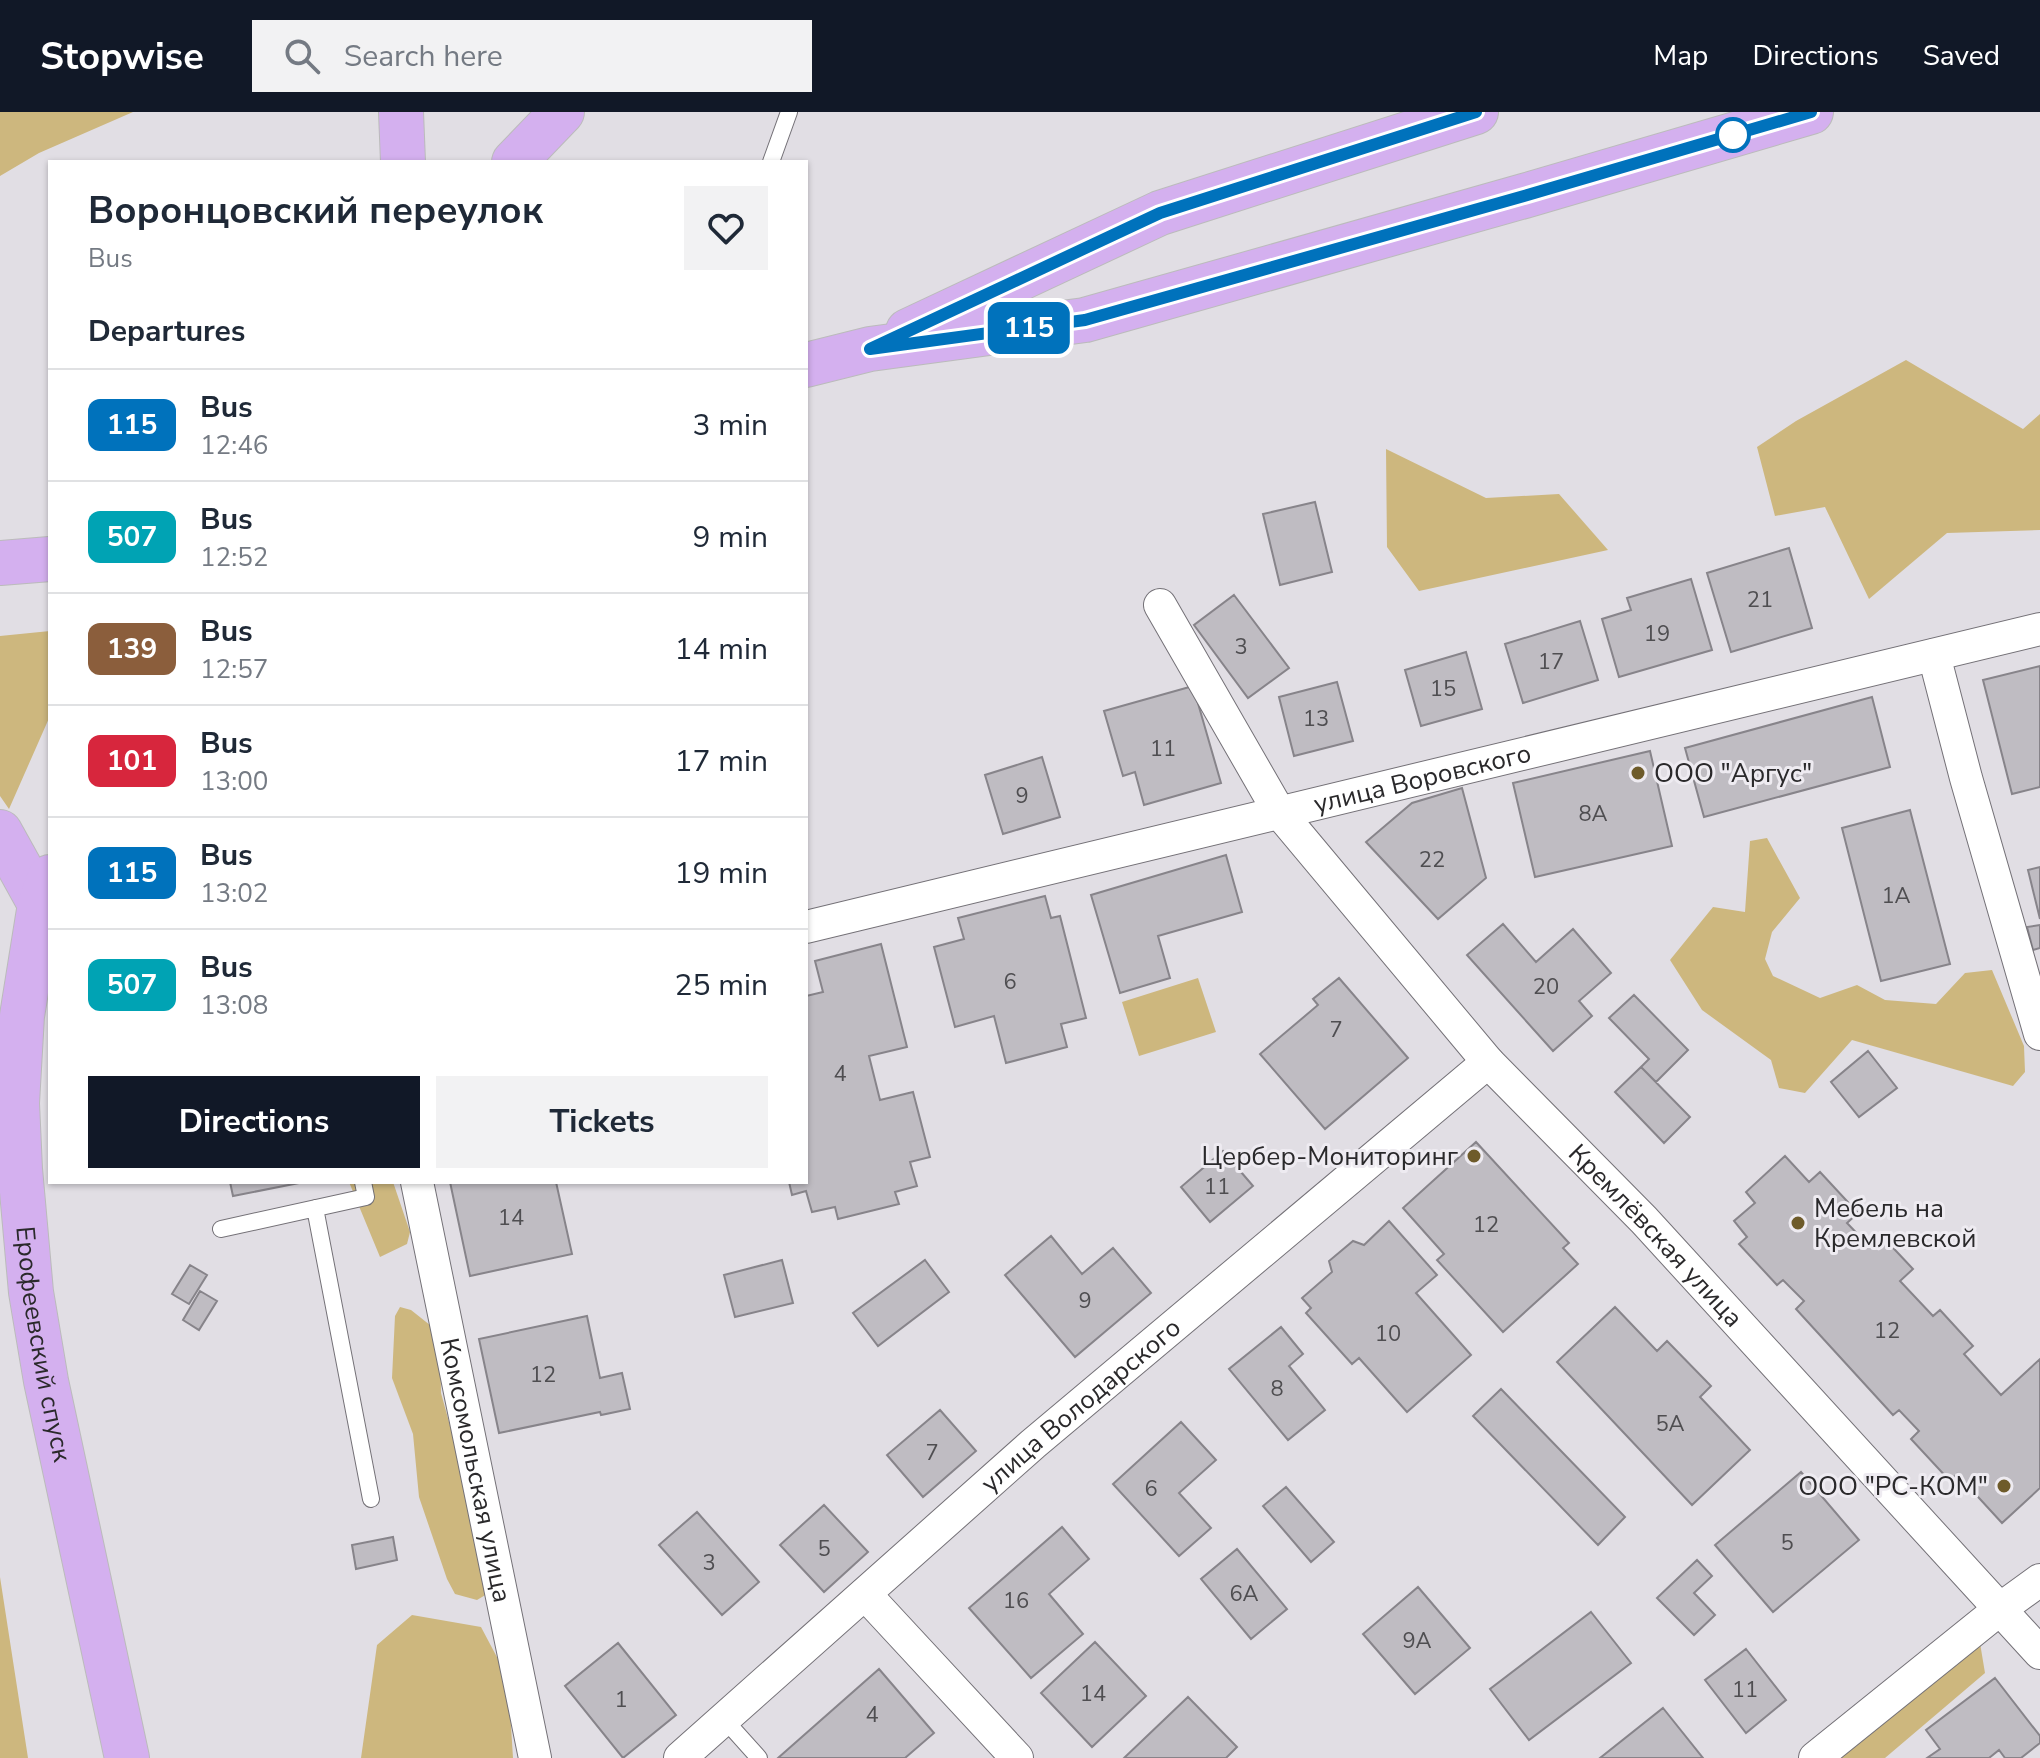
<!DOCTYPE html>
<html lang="en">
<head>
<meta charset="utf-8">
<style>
	body { margin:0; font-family:"Nunito Sans",sans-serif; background:#f2f2f3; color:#1f2937; height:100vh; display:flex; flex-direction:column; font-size:30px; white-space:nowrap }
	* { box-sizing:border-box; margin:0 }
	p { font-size:26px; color:#747a83 }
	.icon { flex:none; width:44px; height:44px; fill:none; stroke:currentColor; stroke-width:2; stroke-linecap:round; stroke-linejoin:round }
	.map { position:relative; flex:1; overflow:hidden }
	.details { position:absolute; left:48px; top:48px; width:760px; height:1024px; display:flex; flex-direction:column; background:#fff; border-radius:0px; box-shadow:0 2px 6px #0004 }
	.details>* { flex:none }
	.badge { padding:0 16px; border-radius:12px; font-size:28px; line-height:52px }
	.map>.badge { position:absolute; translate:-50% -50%; box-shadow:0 0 0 4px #fff }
	h2 { padding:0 40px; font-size:30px; line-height:72px }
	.round { display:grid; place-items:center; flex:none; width:84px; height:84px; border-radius:0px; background:#f2f2f3 }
	.overview { display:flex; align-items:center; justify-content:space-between; height:136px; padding:0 40px }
	h1 { font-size:38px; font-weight:700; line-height:60px }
	.button { display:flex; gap:16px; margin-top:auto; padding:16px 40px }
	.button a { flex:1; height:92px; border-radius:0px; background:#111827; color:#fff; font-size:32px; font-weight:700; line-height:92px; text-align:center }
	.button a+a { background:#f2f2f3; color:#1f2937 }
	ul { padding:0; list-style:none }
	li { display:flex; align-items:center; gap:24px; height:112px; padding:0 40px; border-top:2px solid #e0e1e3 }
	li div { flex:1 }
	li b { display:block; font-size:30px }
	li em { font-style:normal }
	li .badge { min-width:88px; font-weight:700; text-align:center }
	header { display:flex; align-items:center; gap:48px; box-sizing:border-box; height:112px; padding:0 40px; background:#111827; color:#fff }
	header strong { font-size:38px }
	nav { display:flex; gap:44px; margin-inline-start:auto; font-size:28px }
	.search { width:560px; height:72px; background:#f2f2f3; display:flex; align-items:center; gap:20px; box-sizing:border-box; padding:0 28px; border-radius:0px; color:#747a83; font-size:30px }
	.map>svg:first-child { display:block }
	.green { fill:#cdb77e }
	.building { fill:#bfbcc2; stroke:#87848a; stroke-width:2 }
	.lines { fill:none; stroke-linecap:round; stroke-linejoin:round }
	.lane-casing { stroke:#747177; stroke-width:18 }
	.street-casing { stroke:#747177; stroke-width:34 }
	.primary-casing { stroke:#bbb; stroke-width:46 }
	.lane { stroke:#fff; stroke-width:16 }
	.street { stroke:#fff; stroke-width:32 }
	.primary { stroke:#d4b0ef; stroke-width:44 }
	.line-casing { stroke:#fff; stroke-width:18 }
	.line { stroke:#0072bc; stroke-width:12 }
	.stop-dot { fill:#fff; stroke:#0072bc; stroke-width:4 }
	.poi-dot { fill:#6e5b2a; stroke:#eeebf1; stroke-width:3 }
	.labels { text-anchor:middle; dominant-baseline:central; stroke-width:6; stroke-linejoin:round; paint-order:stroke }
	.number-label { font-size:22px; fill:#4f4e51 }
	.poi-label { font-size:26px; fill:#2a292b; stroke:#eeebf1; text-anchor:start }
	.street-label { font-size:26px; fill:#2a292b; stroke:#eeebf1 }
</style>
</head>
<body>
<header>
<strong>Stopwise</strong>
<div class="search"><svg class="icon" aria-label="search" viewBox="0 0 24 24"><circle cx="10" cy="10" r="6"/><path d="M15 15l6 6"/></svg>Search here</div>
<nav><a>Map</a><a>Directions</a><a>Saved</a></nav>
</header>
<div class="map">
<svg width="2040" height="1646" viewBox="0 0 2040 1646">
	<rect width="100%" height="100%" fill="#e1dee4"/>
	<!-- green -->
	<path class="green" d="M0,0h133l-94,41 -39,23z
		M1906,248l117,69 17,-15v116l-93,3 -78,66 -44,-92 -50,9 -18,-69 39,-26z
		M1386,337l100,49 73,-4 49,56 -189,41 -32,-44z
		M50,519v85l-41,93 -9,-13v-160z
		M1767,726l33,60 -28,34 -7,27 8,17 47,22 37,-13 28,15 51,4 29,-31 27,-3 32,76 1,26 -12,14 -161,-46 -47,53 -26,-5 -8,-28 -69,-50 -32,-50 43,-53 32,5 5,-71z
		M1198,866l18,54 -77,24 -17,-54z
		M349,1070h44l17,50 -3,12 -27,13z
		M400,1195l11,3 29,23 1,60 51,185 -5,16 -10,6 -22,-6 -8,-15 -28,-82 -6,-63 -21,-56 3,-62z
		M0,1465l28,181h-28z
		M412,1503l69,12 27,51 5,80h-152l16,-113z
		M1980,1531l5,30 -100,85h-57z"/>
	<!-- building -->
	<path class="building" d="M1315,390l17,70 -52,13 -17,-71z
		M1789,436l23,80 -81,24 -24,-79z
		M1691,467l21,71 -93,27 -17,-58 29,-9 -4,-12z
		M1234,483l55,73 -41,30 -54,-73z
		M1580,509l18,59 -75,23 -18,-59z
		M1466,540l16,57 -61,17 -16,-56z
		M2040,554v121l-28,7 -29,-114z
		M1337,570l16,59 -59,15 -15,-59z
		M1193,574l28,97 -77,22 -9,-33 -12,4 -19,-65z
		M1872,585l18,70 -186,50 -19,-69z
		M1650,639l22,95 -137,31 -22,-94z
		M1042,645l18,60 -57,17 -18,-59z
		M1462,676l24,90 -48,41 -72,-77 46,-39z
		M1910,698l40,154 -69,17 -39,-153z
		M1226,743l16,57 -84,24 12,42 -50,15 -29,-98z
		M2040,755v52l-12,-49z
		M1045,784l6,22 9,-2 26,102 -25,6 6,23 -61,16 -12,-47 -39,11 -21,-80 30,-8 -6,-21z
		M1503,812l33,38 37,-33 38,44 -32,28 13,15 -39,35 -86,-96z
		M2040,813v23l-7,2 -6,-23z
		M881,832l26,103 -38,9 11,44 33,-8 17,65 -20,5 7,24 -22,6 4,12 -61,15 -3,-12 -23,5 -6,-21 -14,4 -3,-13h17v-186l17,-4 -8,-31z
		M1339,866l69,80 -83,71 -65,-75 58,-49 -5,-6z
		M1634,883l54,55 -32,32 -15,-15 8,-8 -40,-41z
		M1868,939l29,37 -38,29 -28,-35z
		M1641,955l49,50 -26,26 -49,-51z
		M1476,1030l93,101 -6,5 15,16 -75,68 -66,-72 7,-6 -41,-46z
		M1223,1039l30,35 -43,36 -29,-35z
		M1785,1044l24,26 11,-10 38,41 -11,10 22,23 12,-11 32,34 -13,12 33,35 7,-6 33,36 -9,8 37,41 39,-36v129l-38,35 -45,-49 -7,7 -39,-42 8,-8 -20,-21 -6,5 -97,-106 8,-8 -21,-21 -6,5 -38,-41 8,-7 -13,-16 21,-18 -9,-11z
		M230,1070h74l-71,14z
		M450,1070h106l16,72 -102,22z
		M1389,1109l48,54 -21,18 55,62 -64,57 -48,-54 -7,6 -46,-51 5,-5 -9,-10 30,-26 -3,-11 24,-20 11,4z
		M1051,1124l31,38 31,-26 38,45 -76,64 -70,-82z
		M782,1148l11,43 -58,14 -11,-42z
		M925,1148l24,32 -71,54 -25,-33z
		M190,1153l17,10 -18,29 -17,-10z
		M200,1179l17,10 -18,29 -16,-10z
		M1615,1195l42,44 10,-10 44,45 -11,11 50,53 -58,55 -135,-143z
		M587,1204l13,62 22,-5 8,36 -29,6 -1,-3 -101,21 -20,-94z
		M1281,1215l22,27 -14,12 36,44 -37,30 -59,-71z
		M1501,1277l124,128 -27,28 -125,-129z
		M940,1298l36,41 -53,46 -36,-42z
		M1181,1310l35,38 -37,33 32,35 -32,28 -66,-72z
		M1801,1360l58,68 -86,72 -58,-67z
		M1286,1375l48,55 -23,20 -48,-56z
		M824,1393l44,47 -44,40 -44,-47z
		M697,1400l62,70 -37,33 -63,-70z
		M1062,1415l27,32 -40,35 34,40 -52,44 -62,-70z
		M393,1425l4,23 -41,9 -4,-24z
		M1237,1437l50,60 -36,30 -50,-60z
		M1697,1448l15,16 -18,17 21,22 -21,20 -37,-37z
		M1418,1475l52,61 -55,46 -52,-60z
		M1591,1500l40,51 -102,77 -39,-51z
		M1095,1530l51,54 -54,51 -51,-54z
		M618,1531l58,72 -53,43 -58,-72z
		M1746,1537l40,51 -40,33 -41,-53z
		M879,1557l55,64 -29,25h-127z
		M1995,1566l45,58v7l-19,15h-16l-6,-8 -10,8h-62l13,-9 -14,-19z
		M1188,1585l49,50 -11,11h-102z
		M1663,1596l40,50h-103z"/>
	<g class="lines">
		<defs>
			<path id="lane" d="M771,50l18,-50
				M315,1096l56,291
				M221,1117l145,-32 -3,-15
				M724,1607l35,39"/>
			<g id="street">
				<path id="s1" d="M1160,493l119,207 209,250 156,158 396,433"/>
				<path d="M1934,543l32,123 74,256"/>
				<path id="s2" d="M806,815l1234,-298"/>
				<path id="s3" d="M417,1070l118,576"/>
				<path d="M865,1482l152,164"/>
				<path id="s4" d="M680,1646l353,-314 455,-382"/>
				<path d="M1815,1646l185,-149 40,-29"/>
			</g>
			<g id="primary">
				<path d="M401,0l2,50"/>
				<path d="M514,50l48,-50"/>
				<path d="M908,219l252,-118 316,-101"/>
				<path d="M806,253l64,-16 215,-29 439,-124 287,-84"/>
				<path d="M0,451l50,-4"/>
				<path d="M0,720l40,72"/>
				<path id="s5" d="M50,765l-10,27 -18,112 -5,87 3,66 11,123 15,89 81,377"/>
			</g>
		</defs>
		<!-- lane casing -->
		<use href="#lane" class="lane-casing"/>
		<!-- street casing -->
		<use href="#street" class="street-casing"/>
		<!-- primary casing -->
		<use href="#primary" class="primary-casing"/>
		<!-- lane -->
		<use href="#lane" class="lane"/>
		<!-- street -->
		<use href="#street" class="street"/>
		<!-- primary -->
		<use href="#primary" class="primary"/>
	</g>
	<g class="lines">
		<defs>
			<path id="line" d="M1476,0l-316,101 -290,136 215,-29 439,-124 287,-84"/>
		</defs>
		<!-- line casing -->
		<use href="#line" class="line-casing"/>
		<!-- line -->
		<use href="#line" class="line"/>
	</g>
	<!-- markers -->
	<circle class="stop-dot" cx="1733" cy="23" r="16"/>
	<g class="poi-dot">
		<circle cx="1638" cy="661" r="8"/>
		<circle cx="1474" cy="1044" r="8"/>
		<circle cx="1798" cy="1111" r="8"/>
		<circle cx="2004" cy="1374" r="8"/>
	</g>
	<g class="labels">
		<!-- number labels -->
		<g class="number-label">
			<text x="1760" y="488">21</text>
			<text x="1657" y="522">19</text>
			<text x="1241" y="535">3</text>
			<text x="1551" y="550">17</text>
			<text x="1443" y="577">15</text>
			<text x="1316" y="607">13</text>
			<text x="1163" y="637">11</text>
			<text x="1022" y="684">9</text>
			<text x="1593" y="702">8А</text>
			<text x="1432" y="748">22</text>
			<text x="1896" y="784">1А</text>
			<text x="1010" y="870">6</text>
			<text x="1546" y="875">20</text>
			<text x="1336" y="918">7</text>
			<text x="840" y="962">4</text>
			<text x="1217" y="1075">11</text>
			<text x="511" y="1106">14</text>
			<text x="1486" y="1113">12</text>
			<text x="1085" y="1189">9</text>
			<text x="1887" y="1219">12</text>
			<text x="1388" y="1222">10</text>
			<text x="543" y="1263">12</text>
			<text x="1277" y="1277">8</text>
			<text x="1670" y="1312">5А</text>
			<text x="932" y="1341">7</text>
			<text x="1151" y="1377">6</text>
			<text x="1787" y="1431">5</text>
			<text x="824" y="1437">5</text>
			<text x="709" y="1451">3</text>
			<text x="1244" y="1482">6А</text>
			<text x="1016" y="1489">16</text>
			<text x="1417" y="1529">9А</text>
			<text x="1745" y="1578">11</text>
			<text x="1093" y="1582">14</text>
			<text x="621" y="1588">1</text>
			<text x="872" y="1603">4</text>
		</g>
		<!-- poi labels -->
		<g class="poi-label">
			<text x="1654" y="661">ООО "Аргус"</text>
			<text x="1458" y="1044" text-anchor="end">Цербер-Мониторинг</text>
			<text x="1814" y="1096">Мебель на<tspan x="1814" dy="30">Кремлевской</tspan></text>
			<text x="1988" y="1374" text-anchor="end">ООО "РС-КОМ"</text>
		</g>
		<!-- street labels -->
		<g class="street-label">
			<text stroke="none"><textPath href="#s2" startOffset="634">улица Воровского</textPath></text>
			<text stroke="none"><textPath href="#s1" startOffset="806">Кремлёвская улица</textPath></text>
			<text stroke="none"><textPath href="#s5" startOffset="472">Ерофеевский спуск</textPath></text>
			<text stroke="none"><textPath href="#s4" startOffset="534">улица Володарского</textPath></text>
			<text stroke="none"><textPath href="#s3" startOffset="294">Комсомольская улица</textPath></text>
		</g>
	</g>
</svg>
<b class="badge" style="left:1029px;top:216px;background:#0072bc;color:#fff">115</b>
<section class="details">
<div class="overview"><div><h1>Воронцовский переулок</h1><p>Bus</p></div><a class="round"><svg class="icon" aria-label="heart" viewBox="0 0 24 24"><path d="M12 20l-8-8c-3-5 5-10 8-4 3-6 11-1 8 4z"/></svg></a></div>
<h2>Departures</h2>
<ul>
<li><span class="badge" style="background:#0072bc;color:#fff">115</span><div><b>Bus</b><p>12:46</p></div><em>3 min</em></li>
<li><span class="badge" style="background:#00a3b4;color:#fff">507</span><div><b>Bus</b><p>12:52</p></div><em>9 min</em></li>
<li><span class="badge" style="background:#8b5e3c;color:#fff">139</span><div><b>Bus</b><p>12:57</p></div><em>14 min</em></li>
<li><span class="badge" style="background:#d7263d;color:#fff">101</span><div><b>Bus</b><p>13:00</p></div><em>17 min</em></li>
<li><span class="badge" style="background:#0072bc;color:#fff">115</span><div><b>Bus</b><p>13:02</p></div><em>19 min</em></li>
<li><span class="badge" style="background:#00a3b4;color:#fff">507</span><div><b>Bus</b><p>13:08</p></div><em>25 min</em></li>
</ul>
<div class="button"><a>Directions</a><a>Tickets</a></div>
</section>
</div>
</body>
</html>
